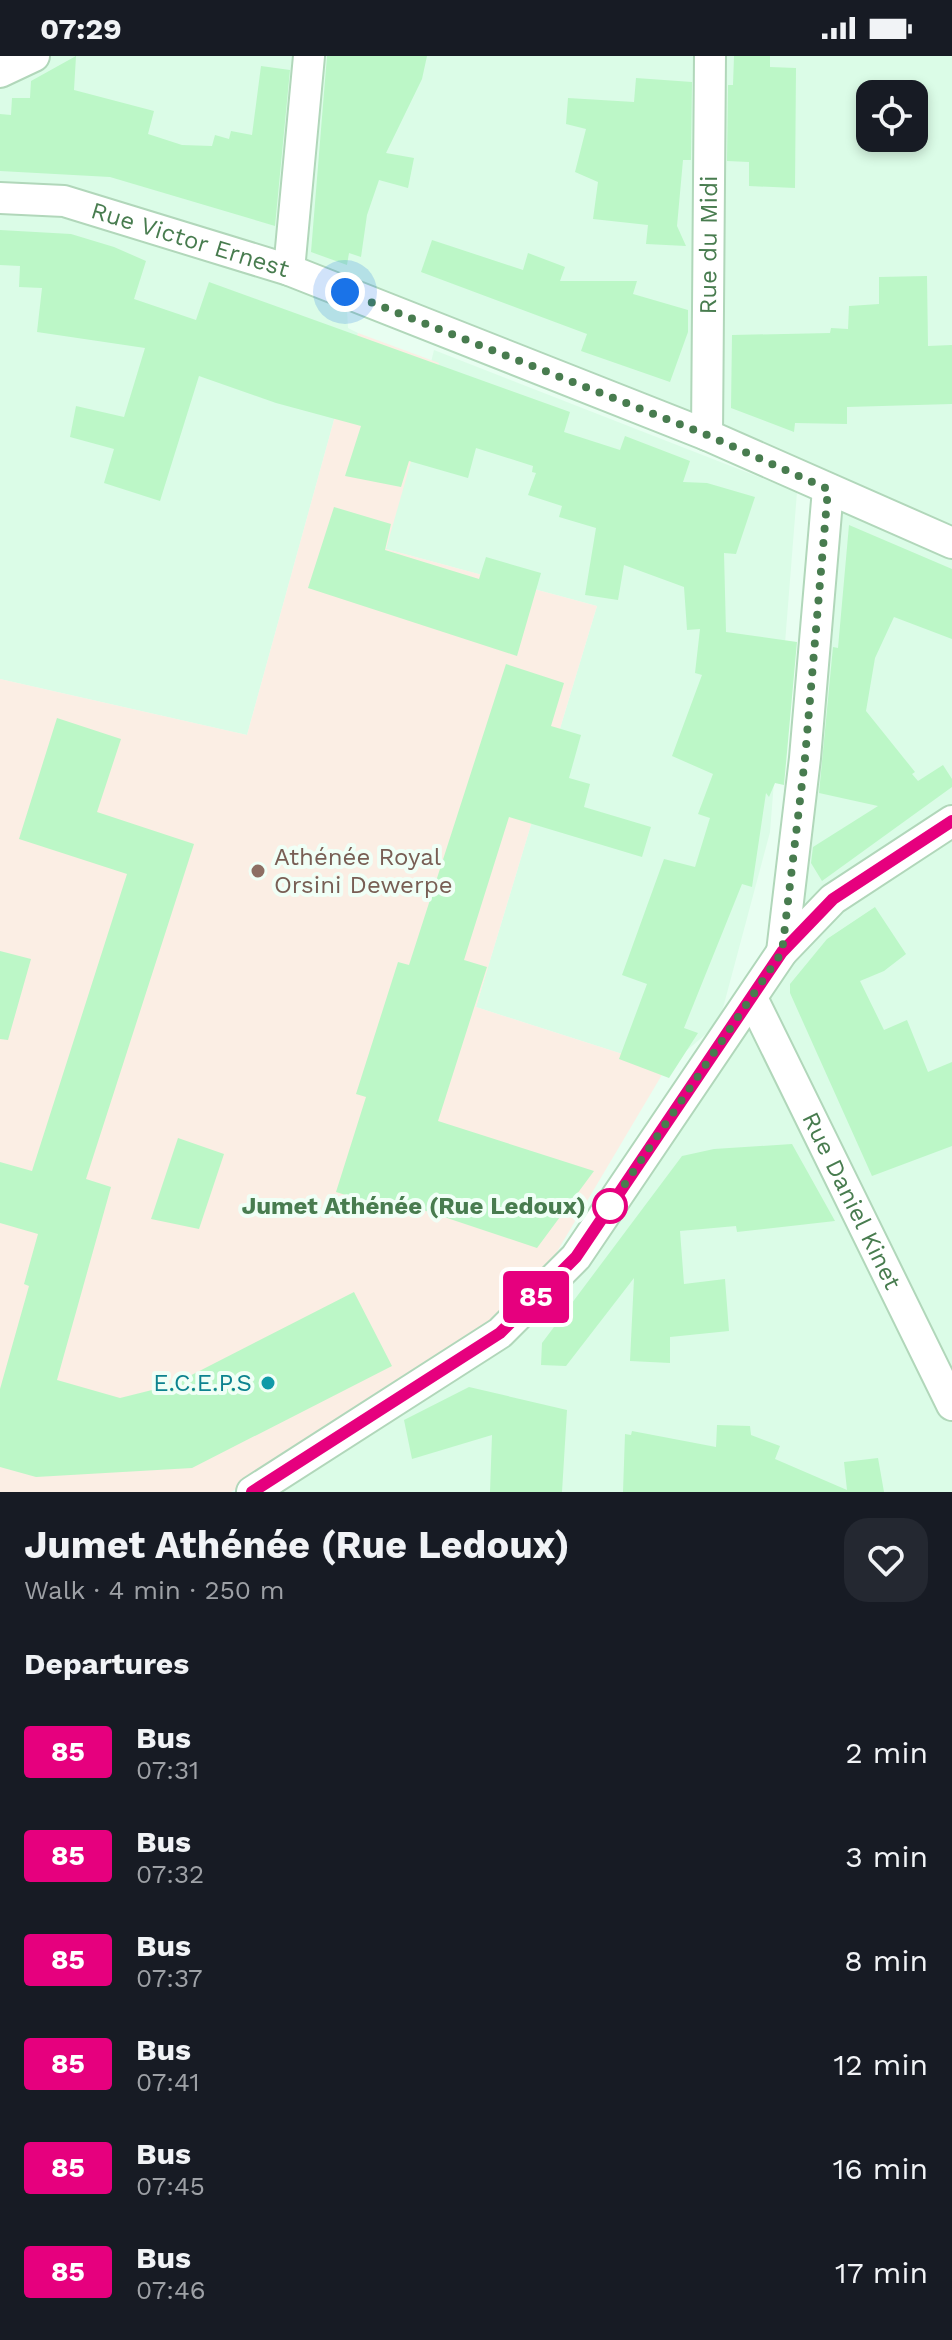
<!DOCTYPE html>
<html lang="en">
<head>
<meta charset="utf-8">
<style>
	body { margin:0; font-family:"Work Sans",sans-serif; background:#242831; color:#f1f3f6; height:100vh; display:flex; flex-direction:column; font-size:30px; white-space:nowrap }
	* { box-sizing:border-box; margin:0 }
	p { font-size:26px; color:#9ea1a6 }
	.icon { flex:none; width:44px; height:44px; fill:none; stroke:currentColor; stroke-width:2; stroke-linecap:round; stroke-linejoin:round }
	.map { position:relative; height:1436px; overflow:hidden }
	.drawer { display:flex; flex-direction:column; background:#171b24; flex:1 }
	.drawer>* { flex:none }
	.badge { padding:0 16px; border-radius:6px; font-size:28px; line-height:52px }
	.fabs { position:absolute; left:856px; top:24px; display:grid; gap:16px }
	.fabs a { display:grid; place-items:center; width:72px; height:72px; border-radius:16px; background:#171b24; box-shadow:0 4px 12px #0003; font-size:40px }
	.you { position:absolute; width:40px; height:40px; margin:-20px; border:6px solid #fff; border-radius:50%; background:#1a73e8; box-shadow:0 0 0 12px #1a73e833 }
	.map>.badge { position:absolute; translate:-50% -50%; box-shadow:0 0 0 4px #fff }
	h2 { padding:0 24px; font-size:30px; line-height:72px }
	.round { display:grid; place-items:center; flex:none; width:84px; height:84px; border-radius:24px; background:#242831 }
	.overview { display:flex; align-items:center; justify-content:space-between; height:136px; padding:0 24px }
	h1 { font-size:38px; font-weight:700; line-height:60px }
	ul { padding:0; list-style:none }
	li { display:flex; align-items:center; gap:24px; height:104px; padding:0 24px }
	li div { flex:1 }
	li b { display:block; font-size:30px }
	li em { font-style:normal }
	li .badge { min-width:88px; font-weight:700; text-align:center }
	.status { display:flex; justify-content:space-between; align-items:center; height:56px; padding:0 40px; background:#171b24; direction:ltr }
	.status svg { height:22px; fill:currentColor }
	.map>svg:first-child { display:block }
	.residential { fill:#dbfce7; fill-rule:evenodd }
	.education { fill:#fbeee4 }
	.building { fill:#bcf7c7 }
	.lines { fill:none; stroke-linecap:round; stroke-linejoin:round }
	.street-casing { stroke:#b1d7ba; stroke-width:34 }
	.street { stroke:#fff; stroke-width:30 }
	.line-casing { stroke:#fff; stroke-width:18 }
	.line { stroke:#e6007e; stroke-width:12 }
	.walk { stroke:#487c4f; stroke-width:8; stroke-dasharray:0 14.4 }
	.education-dot { fill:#8d6e63; stroke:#f0fff6; stroke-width:3 }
	.stop-dot { fill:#fff; stroke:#e6007e; stroke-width:4 }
	.culture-dot { fill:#0f9aa8; stroke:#f0fff6; stroke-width:3 }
	.labels { text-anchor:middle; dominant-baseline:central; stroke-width:8; stroke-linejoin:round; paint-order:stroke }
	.street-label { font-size:24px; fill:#487c4f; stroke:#f0fff6 }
	.education-label { font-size:24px; fill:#785e54; stroke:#f0fff6; text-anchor:start }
	.stop-label { font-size:24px; font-weight:bold; fill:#487c4f; stroke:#f0fff6; text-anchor:end }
	.culture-label { font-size:24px; fill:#0d838f; stroke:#f0fff6; text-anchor:end }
</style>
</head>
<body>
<div class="status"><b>07:29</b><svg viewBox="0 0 49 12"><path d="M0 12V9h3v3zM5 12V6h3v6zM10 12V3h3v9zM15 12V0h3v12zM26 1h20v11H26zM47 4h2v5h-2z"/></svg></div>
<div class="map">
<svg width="952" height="1436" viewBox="0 0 952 1436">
	<rect width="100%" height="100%" fill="#e8fef1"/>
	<!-- residential -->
	<path class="residential" d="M0,0h952v487l-724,-291 119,57 1,19 10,5 -111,402 -247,-56v-472l206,38 -206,-47zM870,38h44v44h-44z
		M434,294l363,142 -27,340 -51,191 -53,45 -190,-61 121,-401 -211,-57z
		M827,449l125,45v942h-700l293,-205 237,-335z"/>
	<!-- education -->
	<path class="education" d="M358,277l81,30 -53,186 211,57 -121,401 190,61 -143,241 -292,183h-231v-813l247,56z"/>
	<!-- building -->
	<path class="building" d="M76,0l-2,34 80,21 -6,23 34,11 30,1 3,-11 14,4 2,-8 21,4 9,-69 29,4 -15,156 -165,-49 -110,-6v-57l11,1 1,-17h18l1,-17z
		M327,0h100l-5,23 -36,74 28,5 -6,30 -29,-8 -12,35 -6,42 -12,-4 -2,12 -36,-13z
		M734,0h36v11l26,1 -1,120 -46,-2v-24l-22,-1 1,-76h5z
		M636,22l56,4 -1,78h-8l-6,66 9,20 -40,-2 2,-19 -55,-6 5,-37 -23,-10 11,-43 -20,-5 2,-26 66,4z
		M0,174l71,4 43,13 32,14 -12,38 62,21 13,-38 361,130 -6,20 56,18 5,-14 65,25 -7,21 24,1 48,14 -19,57 -12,-1 2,79 71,10 -13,143 -9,-2 -6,14 -3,-4 -14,94 -10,-3 -58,144 14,5 -29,45 -50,-19 28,-75 -25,-9 42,-116 31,8 15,-49 -12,-4 15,-40 -41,-18 30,-81 -7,-2 5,-44 -13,1 -3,-43 -60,-22 -6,35 -33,-5 11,-67 -37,-11 3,-11 -34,-11 8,-22 -4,-1 1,-6 -57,-18 -8,30 -59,-17 -8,26 -56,-11 16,-50 -85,-23 -77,-27 -39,125 -56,-18 10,-34 -44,-12 6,-31 48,11 21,-69 -108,-16 5,-44 -23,-1 1,-21 -20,-1z
		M432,184l91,30 5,-17 37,14 -5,14h77l-4,13 55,16v22l-18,50 -89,-31 6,-17 -166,-62z
		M927,220l1,70 24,-1v59l-105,3v17l-52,-1 -1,9 -63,-24 1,-73 98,-2 1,-5 17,1 1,-23 30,-2v-27z
		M334,451l57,17 -6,26 94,29 7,-22 55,16 -24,83 -209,-68z
		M849,469l103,44v70l-58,-22 -19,41 -9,53 49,61 -3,2 6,7 25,-16 9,14v8l-130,94 -11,-18 2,-16 65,-41 -59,-13 14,-146 5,1z
		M506,608l58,19 -13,43 30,9 -12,43 21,6 -6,23 67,20 -9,30 -133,-40 -45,143 23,7 -49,154 156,50 -57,77 -150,-50 -3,9 -48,-15 30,-95 -10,-3 42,-132 11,3z
		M57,662l64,21 -24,73 97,32 -108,335 25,8 -54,193 63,18 52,-13 182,-93 38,74 -200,102 -156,9 -36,-10v-78l29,-103 -5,-2 14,-50 -38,-11v-61l32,9 95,-297 -108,-35z
		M875,851l31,47 -22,17 -24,10 24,49 23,-10 21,52 24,-10v84l-80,30 -82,-183v-9l37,-45z
		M0,895l31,8 -23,81 -8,-1z
		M178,1082l46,16 -25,75 -48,-10z
		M792,1088l43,77 -98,11 -1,-6 -56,5 4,53 41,-5 4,52 -59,6v26l-40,-2 4,-83 -68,88 -25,-1 1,-22 140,-187 32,-7z
		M469,1331l98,23 -5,82h-72l2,-57 -80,24 -8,-39z
		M717,1369l33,1 1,9 29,11 -5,13 72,31 -3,-28 34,-4 6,34h-261l2,-58 6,1 1,-4 84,16z"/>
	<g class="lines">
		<defs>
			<g id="street">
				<path d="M0,16l34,-16"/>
				<path id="s1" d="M0,142l64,3 225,69 418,165 245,108"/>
				<path d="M289,214l20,-214"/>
				<path id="s2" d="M707,379l3,-379"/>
				<path d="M782,896l23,-194 23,-269"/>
				<path id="s3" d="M752,942l200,407"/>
				<path d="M252,1436l248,-159 76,-76 206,-305 51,-53 119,-78"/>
			</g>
		</defs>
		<!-- street casing -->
		<use href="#street" class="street-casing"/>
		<!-- street -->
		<use href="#street" class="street"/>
	</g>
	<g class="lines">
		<defs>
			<path id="line" d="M252,1436l248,-159 76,-76 206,-305 51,-53 119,-78"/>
		</defs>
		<!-- line casing -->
		<use href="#line" class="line-casing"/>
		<!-- line -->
		<use href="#line" class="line"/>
		<!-- walk -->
		<path class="walk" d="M345,236l362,143 121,54 -23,269 -23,194 -174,257 2,-3"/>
	</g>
	<!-- markers -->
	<circle class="education-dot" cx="258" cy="815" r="8"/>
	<circle class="stop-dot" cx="610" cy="1150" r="16"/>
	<circle class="culture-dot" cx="268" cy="1327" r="8"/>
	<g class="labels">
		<!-- street labels -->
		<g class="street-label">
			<text stroke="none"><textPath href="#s1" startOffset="196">Rue Victor Ernest</textPath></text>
			<text stroke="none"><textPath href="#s2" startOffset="190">Rue du Midi</textPath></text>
			<text stroke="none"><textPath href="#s3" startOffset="226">Rue Daniel Kinet</textPath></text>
		</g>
		<!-- education labels -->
		<g class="education-label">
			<text x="274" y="801">Athénée Royal<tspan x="274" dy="28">Orsini Dewerpe</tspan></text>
		</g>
		<!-- stop labels -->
		<g class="stop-label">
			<text x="586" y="1150">Jumet Athénée (Rue Ledoux)</text>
		</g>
		<!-- culture labels -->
		<g class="culture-label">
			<text x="252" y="1327">E.C.E.P.S</text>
		</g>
	</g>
</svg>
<div class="fabs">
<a><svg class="icon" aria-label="locate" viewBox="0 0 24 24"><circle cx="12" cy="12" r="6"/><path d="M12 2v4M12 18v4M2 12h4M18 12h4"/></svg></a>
</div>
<div class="you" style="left:345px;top:236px"></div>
<b class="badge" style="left:536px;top:1241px;background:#e6007e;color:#fff">85</b>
</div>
<section class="drawer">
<div class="overview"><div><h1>Jumet Athénée (Rue Ledoux)</h1><p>Walk · 4 min · 250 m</p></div><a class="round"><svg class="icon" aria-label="heart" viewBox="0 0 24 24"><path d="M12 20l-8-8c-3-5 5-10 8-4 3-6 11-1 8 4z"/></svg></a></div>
<h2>Departures</h2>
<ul>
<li><span class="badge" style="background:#e6007e;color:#fff">85</span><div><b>Bus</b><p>07:31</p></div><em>2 min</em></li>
<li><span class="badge" style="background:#e6007e;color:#fff">85</span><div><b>Bus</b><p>07:32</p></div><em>3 min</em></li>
<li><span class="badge" style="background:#e6007e;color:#fff">85</span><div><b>Bus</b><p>07:37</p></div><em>8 min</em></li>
<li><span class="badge" style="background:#e6007e;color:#fff">85</span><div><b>Bus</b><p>07:41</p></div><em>12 min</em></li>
<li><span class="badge" style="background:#e6007e;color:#fff">85</span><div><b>Bus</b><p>07:45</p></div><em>16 min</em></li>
<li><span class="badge" style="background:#e6007e;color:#fff">85</span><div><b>Bus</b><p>07:46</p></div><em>17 min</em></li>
</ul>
</section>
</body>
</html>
